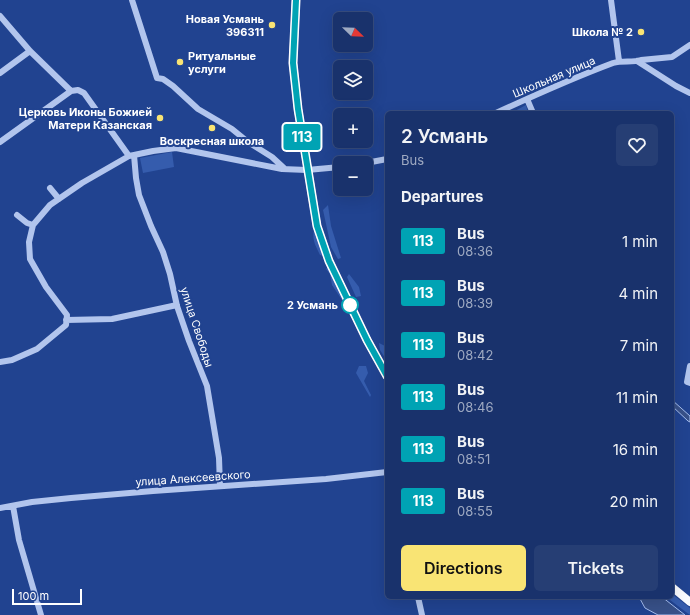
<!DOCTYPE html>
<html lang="en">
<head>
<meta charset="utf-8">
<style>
	body { margin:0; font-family:Inter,sans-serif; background:#263e74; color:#f1f3f6; height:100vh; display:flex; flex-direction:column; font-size:15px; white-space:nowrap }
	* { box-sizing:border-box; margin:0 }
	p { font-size:13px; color:#9faac2 }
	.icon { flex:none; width:22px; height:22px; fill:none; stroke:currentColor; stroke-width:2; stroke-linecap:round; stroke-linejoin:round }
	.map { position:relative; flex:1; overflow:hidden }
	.drawer { position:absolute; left:385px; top:111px; width:289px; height:488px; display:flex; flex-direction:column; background:#19326c; border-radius:6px; box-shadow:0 4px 16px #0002,0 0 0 1px #374d7f }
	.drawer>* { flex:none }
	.badge { padding:0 8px; border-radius:3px; font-size:14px; line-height:26px }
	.needle { width:26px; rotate:113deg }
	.fabs { position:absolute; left:333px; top:12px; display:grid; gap:8px }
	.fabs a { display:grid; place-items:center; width:40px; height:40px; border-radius:6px; background:#19326c; box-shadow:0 4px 16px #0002,0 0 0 1px #374d7f; font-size:20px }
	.scale { position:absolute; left:12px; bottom:10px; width:70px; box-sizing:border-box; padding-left:4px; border:2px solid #fff; border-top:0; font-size:11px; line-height:14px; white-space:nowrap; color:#fff; -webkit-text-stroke:3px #214390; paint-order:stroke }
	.map>.badge { position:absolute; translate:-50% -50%; box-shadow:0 0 0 2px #fff }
	h2 { padding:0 16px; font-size:15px; line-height:36px }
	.round { display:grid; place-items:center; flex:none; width:42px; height:42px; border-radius:6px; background:#263e74 }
	.summary { display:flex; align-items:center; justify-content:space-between; height:68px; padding:0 16px }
	h1 { font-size:19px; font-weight:600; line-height:30px }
	.button { display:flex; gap:8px; margin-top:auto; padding:8px 16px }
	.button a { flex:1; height:46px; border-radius:6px; background:#f9e474; color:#111; font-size:16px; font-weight:600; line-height:46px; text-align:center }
	.button a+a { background:#263e74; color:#f1f3f6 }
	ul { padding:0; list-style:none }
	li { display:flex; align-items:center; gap:12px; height:52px; padding:0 16px }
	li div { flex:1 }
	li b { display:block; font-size:15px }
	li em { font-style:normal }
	li .badge { min-width:44px; font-weight:700; text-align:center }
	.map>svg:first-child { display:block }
	.green { fill:#355cad }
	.water { fill:#385189; stroke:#a6beee }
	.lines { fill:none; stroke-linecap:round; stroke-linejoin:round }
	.minor { stroke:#b2c5ed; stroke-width:6 }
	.major { stroke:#f8faff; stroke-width:8 }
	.line-casing { stroke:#fff; stroke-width:9 }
	.line { stroke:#00a3b4; stroke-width:6 }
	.poi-dot { fill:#f9e474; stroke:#214390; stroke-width:1.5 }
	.stop-dot { fill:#fff; stroke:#00a3b4; stroke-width:2 }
	.labels { text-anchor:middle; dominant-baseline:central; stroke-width:4; stroke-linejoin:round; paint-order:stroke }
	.poi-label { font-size:11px; font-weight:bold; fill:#fff; stroke:#214390; text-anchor:end }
	.street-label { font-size:11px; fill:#fff; stroke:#214390 }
	.stop-label { font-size:11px; font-weight:bold; fill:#fff; stroke:#214390; text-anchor:end }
</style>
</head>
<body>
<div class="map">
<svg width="690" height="615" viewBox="0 0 690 615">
	<rect width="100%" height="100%" fill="#214390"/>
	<!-- green -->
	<path class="green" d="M526,105l2,8h-17z
		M172,152l2,15 -31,6 -3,-15z
		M328,205l3,21 10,32 -3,1 -7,-12 -8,-37z
		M315,227l9,29 -4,-1c-5,-10 -9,-17 -5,-28z
		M328,267l17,34 -3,-1 -10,-15 -2,-11 -4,-5z
		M349,274l10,13 2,9 -5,1 -9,-20z
		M379,343l8,4v14l-7,-11z
		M359,366h7l2,7 -4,8 7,14 -1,2 -14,-24z
		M672,594l18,14v7l-24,-18h6z"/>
	<!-- water -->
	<path class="water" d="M672,400l18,16v6l-2,-1 -16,-15z
		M639,597h23l23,18h-27l-13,-7z"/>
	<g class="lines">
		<!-- minor -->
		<path class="minor" d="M132,0l25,78 6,1 10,7 25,23 34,20 16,13 24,15 13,12
			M611,0l8,61
			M0,16l30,35 41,40 7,-1 6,3 45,63
			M637,61l39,25 14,7
			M0,73l30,-22
			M527,99l6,14
			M496,113c39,-18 77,-35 117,-50 10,-3 19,0 28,-3l31,-3 18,-12
			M567,113h2
			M0,142l71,-51
			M134,155l2,23 3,17 12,31 12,26 7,22 7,32 12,35 18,45 12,72 1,28
			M366,163l21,-4
			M50,188l9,11
			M17,215l10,8 6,2
			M66,320l46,-1 65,-14
			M0,362l12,-2 25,-11 29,-24 1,-10 -21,-28 -16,-28 -1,-17 4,-17 17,-20 32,-22 47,-27 5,-1 19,-4 23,-3 106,21 25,1 33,-3
			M690,366l-3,16 3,1
			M13,506l6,34 22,75
			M0,508l32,-6 39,-4 82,-7 173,-12 61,-7
			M418,597l4,18"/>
		<!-- major -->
		<path class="major" d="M296,0l-3,63 5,46 19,117 12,35 38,79 20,36
			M672,587l18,15"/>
	</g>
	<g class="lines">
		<defs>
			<path id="line" d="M296,0l-3,63 5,46 19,117 12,35 38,79 20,36"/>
		</defs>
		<!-- line casing -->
		<use href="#line" class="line-casing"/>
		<!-- line -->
		<use href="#line" class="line"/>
	</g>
	<!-- markers -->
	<g class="poi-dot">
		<circle cx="272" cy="25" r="4"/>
		<circle cx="641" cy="32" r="4"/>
		<circle cx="180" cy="62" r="4"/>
		<circle cx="160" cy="118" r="4"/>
		<circle cx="212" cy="128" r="4"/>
	</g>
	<circle class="stop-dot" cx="350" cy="305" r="8"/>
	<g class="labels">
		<!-- poi labels -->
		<g class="poi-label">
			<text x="264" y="19">Новая Усмань<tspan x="264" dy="13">396311</tspan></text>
			<text x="633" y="32">Школа № 2</text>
			<text x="188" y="56" text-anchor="start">Ритуальные<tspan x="188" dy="13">услуги</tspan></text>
			<text x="152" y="112">Церковь Иконы Божией<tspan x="152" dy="13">Матери Казанская</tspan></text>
			<text x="212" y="141" text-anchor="middle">Воскресная школа</text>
		</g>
		<!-- street labels -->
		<g class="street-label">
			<text transform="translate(554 77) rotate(-23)">Школьная улица</text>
			<text transform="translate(197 327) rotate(72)">улица Свободы</text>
			<text transform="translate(193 478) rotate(-4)">улица Алексеевского</text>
		</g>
		<!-- stop labels -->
		<g class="stop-label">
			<text x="338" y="305">2 Усмань</text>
		</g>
	</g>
</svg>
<div class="fabs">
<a><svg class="needle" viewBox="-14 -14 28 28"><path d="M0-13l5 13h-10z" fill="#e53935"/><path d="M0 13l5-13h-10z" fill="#9faac2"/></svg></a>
<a><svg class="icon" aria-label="layers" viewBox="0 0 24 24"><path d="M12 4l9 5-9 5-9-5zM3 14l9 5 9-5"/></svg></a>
<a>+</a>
<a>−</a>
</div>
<div class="scale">100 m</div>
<b class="badge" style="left:302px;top:137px;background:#00a3b4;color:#fff">113</b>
<section class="drawer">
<div class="summary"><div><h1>2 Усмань</h1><p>Bus</p></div><a class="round"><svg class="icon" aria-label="heart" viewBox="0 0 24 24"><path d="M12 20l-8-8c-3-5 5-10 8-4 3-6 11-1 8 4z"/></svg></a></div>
<h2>Departures</h2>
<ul>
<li><span class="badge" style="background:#00a3b4;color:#fff">113</span><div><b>Bus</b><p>08:36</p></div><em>1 min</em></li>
<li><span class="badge" style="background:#00a3b4;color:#fff">113</span><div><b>Bus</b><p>08:39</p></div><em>4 min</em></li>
<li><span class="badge" style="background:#00a3b4;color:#fff">113</span><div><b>Bus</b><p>08:42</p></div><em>7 min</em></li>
<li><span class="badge" style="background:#00a3b4;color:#fff">113</span><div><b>Bus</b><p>08:46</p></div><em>11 min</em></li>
<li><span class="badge" style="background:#00a3b4;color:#fff">113</span><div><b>Bus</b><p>08:51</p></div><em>16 min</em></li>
<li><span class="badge" style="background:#00a3b4;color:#fff">113</span><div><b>Bus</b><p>08:55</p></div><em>20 min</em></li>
</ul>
<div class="button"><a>Directions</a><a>Tickets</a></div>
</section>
</div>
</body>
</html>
